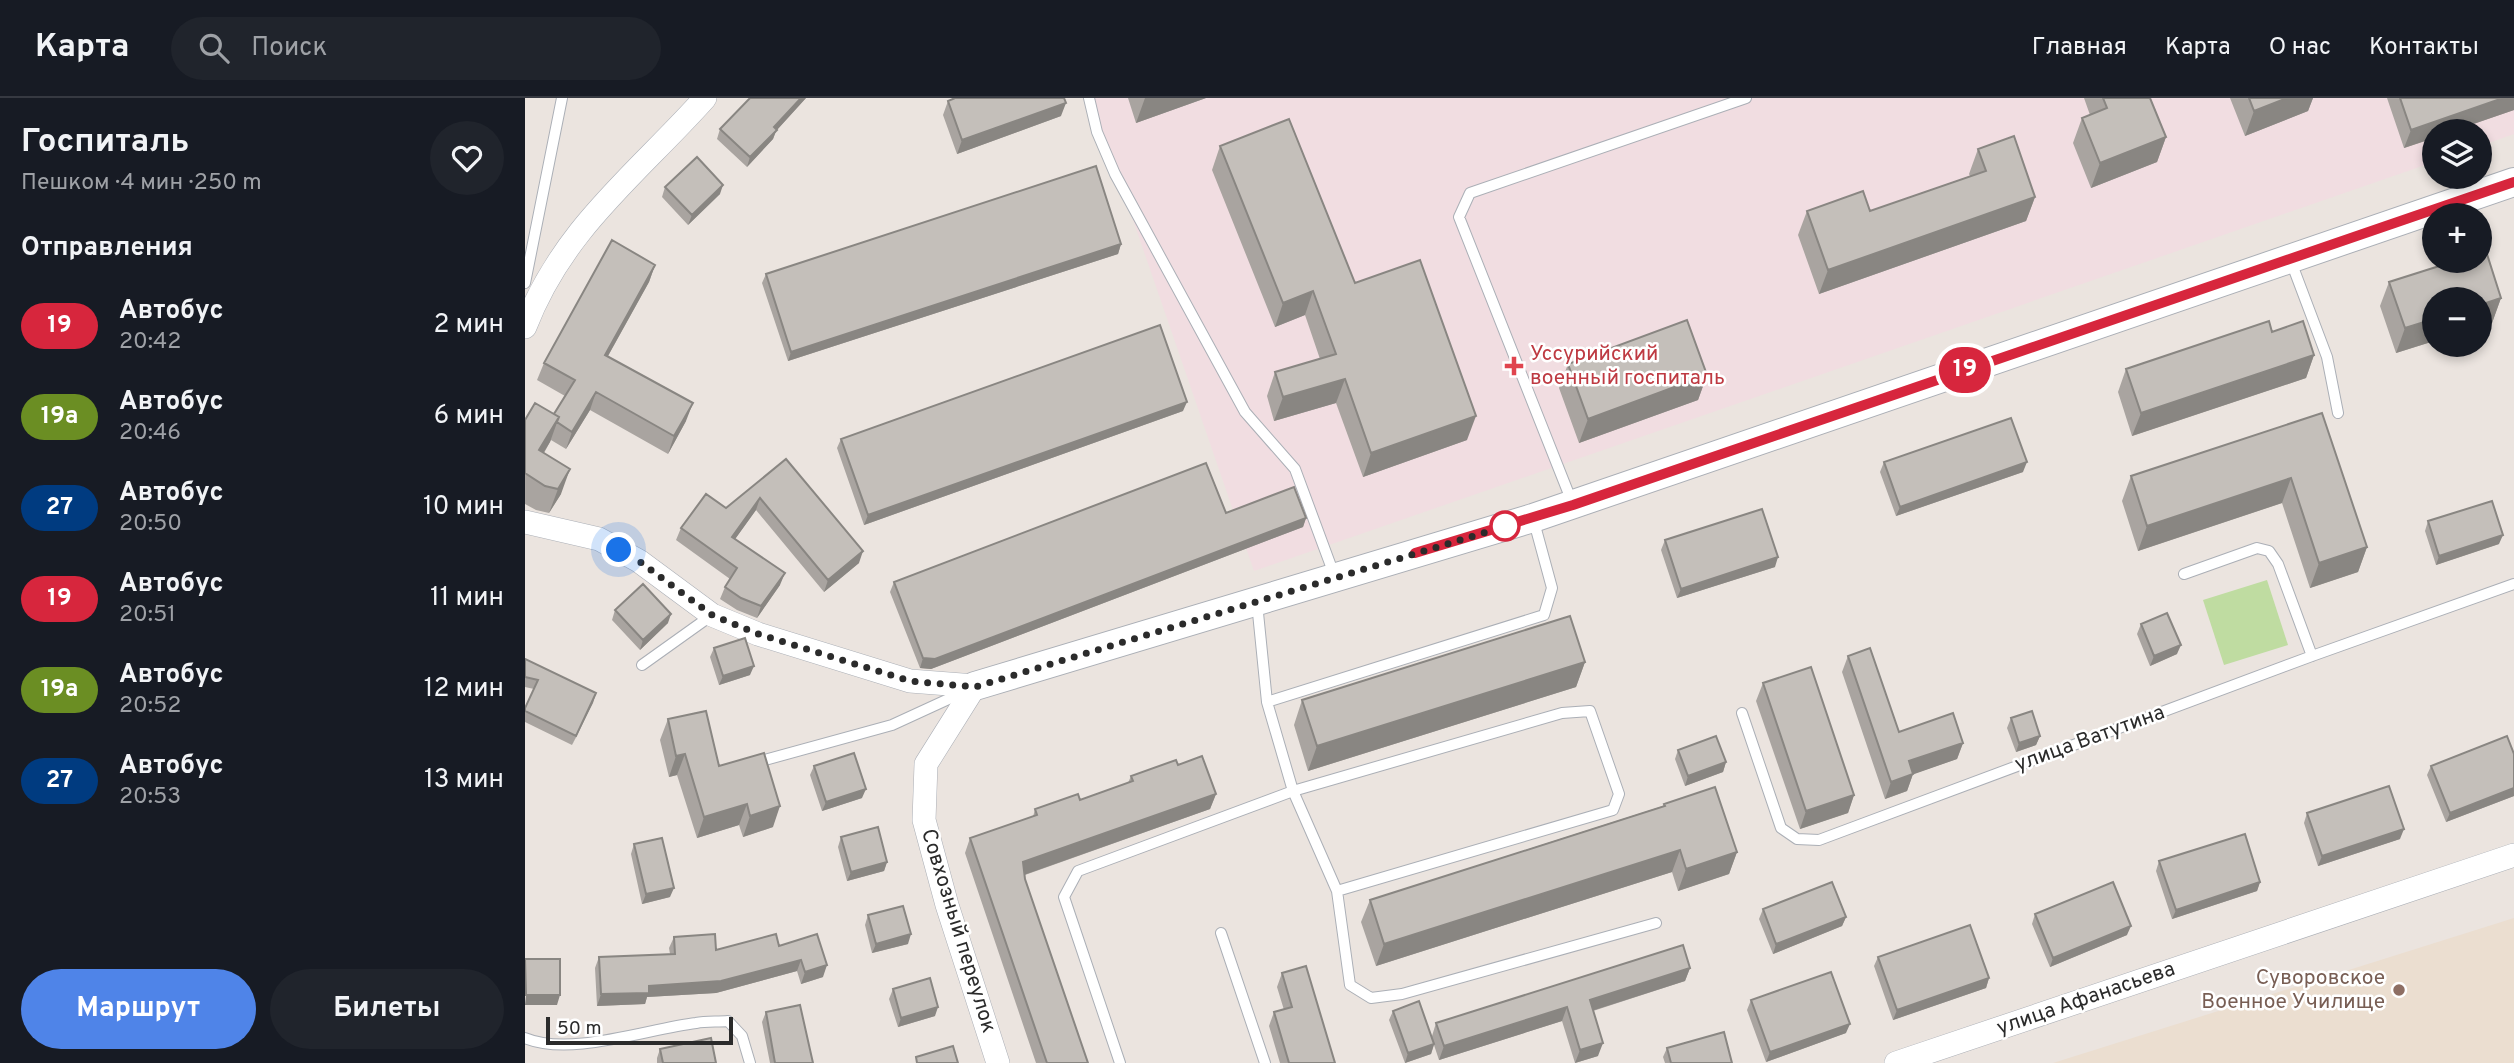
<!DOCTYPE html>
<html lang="ru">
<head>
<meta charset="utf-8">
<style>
	body { margin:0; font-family:Overpass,sans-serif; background:#20242c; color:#f1f3f6; height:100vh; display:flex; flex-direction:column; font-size:26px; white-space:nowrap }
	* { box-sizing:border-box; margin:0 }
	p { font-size:23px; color:#9ea1a6 }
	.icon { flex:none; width:38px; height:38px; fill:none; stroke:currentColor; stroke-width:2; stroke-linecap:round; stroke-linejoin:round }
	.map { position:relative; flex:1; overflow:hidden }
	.details { display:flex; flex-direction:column; background:#171b24; width:525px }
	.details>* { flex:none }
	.badge { padding:0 14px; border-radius:23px; font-size:24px; line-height:46px }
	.controls { position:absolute; left:1897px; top:21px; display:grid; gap:14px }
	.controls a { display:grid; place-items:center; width:70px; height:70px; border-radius:50%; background:#171b24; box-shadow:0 4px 10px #0003; font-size:35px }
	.scale { position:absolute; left:21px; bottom:18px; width:187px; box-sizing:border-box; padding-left:7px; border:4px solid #2b2b2b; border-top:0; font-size:19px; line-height:24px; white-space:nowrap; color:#2b2b2b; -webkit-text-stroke:5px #fff; paint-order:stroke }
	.you { position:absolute; width:35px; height:35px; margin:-18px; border:5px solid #fff; border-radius:50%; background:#1a73e8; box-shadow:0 0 0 10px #1a73e833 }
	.map>.badge { position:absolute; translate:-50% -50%; box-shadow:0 0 0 4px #fff }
	h2 { padding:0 21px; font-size:26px; line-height:63px }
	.round { display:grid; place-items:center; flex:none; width:74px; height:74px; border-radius:37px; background:#20242c }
	.head { display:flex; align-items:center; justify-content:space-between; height:119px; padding:0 21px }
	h1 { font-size:33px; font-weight:700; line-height:52px }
	.cta { display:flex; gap:14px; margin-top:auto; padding:14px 21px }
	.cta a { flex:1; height:80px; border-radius:42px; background:#4f84e8; color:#fff; font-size:28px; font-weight:700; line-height:80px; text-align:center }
	.cta a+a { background:#20242c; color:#f1f3f6 }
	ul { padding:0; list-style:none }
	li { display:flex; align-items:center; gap:21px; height:91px; padding:0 21px }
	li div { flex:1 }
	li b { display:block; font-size:26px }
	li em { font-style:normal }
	li .badge { min-width:77px; font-weight:700; text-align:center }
	header { display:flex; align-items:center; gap:42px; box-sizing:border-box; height:98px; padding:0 35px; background:#171b24; border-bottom:2px solid #363941 }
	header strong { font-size:33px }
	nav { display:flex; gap:38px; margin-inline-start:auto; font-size:24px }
	.search { width:490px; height:63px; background:#20242c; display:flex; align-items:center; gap:18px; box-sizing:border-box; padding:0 24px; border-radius:38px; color:#9ea1a6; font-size:26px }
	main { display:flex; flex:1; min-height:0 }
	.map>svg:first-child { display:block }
	.education { fill:#ebded0 }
	.medical { fill:#f1dde1 }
	.green { fill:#bfdca1 }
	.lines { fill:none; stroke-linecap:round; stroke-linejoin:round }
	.service-casing { stroke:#abafb6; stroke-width:12 }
	.minor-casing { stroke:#abafb6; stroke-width:24 }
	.tertiary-casing { stroke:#abafb6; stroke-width:30 }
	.service { stroke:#fff; stroke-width:10 }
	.minor { stroke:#fff; stroke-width:23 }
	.tertiary { stroke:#fff; stroke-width:28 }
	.wall { fill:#a9a4a0 }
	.shaded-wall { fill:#898682 }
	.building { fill:#c4bfba; stroke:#898682; stroke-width:2 }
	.line-casing { stroke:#fff; stroke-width:16 }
	.line { stroke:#d7263d; stroke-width:10 }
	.walk { stroke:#2b2b2b; stroke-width:7; stroke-dasharray:0 12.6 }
	.health-dot { fill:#e0444e; stroke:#fff; stroke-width:2.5 }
	.stop-dot { fill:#fff; stroke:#d7263d; stroke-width:3.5 }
	.education-dot { fill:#8d6e63; stroke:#fff; stroke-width:2.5 }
	.labels { text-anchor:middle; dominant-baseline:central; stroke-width:5; stroke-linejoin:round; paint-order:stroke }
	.health-label { font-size:21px; fill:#be3a42; stroke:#fff; text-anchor:start }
	.street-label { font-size:21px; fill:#2b2b2b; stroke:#fff }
	.education-label { font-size:21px; fill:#785e54; stroke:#fff; text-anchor:end }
</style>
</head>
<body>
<header>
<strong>Карта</strong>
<div class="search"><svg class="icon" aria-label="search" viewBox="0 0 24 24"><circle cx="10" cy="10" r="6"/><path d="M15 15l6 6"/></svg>Поиск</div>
<nav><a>Главная</a><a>Карта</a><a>О нас</a><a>Контакты</a></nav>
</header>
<main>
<section class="details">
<div class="head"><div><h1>Госпиталь</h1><p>Пешком · 4 мин · 250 m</p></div><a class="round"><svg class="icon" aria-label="heart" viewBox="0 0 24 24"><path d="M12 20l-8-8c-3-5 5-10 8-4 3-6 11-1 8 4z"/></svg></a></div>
<h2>Отправления</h2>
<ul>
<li><span class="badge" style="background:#d7263d;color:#fff">19</span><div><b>Автобус</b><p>20:42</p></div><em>2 мин</em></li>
<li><span class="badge" style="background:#6b8e23;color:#fff">19а</span><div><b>Автобус</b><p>20:46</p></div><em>6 мин</em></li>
<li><span class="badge" style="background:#003b80;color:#fff">27</span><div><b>Автобус</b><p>20:50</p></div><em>10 мин</em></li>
<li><span class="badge" style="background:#d7263d;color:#fff">19</span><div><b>Автобус</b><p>20:51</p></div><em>11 мин</em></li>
<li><span class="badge" style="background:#6b8e23;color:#fff">19а</span><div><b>Автобус</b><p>20:52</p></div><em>12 мин</em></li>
<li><span class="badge" style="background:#003b80;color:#fff">27</span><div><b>Автобус</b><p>20:53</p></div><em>13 мин</em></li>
</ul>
<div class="cta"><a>Маршрут</a><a>Билеты</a></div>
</section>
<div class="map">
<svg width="1989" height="965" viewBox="0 0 1989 965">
	<rect width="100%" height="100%" fill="#ebe4df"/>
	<!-- education -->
	<path class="education" d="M1989,820v145h-461z"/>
	<!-- medical -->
	<path class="medical" d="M566,0h1423v36l-34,12v-15h-46v31l-1180,409z"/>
	<!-- green -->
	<path class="green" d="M1742,482l21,65 -64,20 -21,-65z"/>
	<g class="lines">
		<defs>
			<path id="service" d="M564,0l8,34 18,42 130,238 50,57 40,108
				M1765,161l37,98 11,56
				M0,185l37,-185
				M1047,404l-113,-285 11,-24 276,-95
				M1008,420l19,70 -8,27 -277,87 26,89 44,100 13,94 21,13 31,-4 254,-71
				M1659,476l73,-26 12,3 9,13 34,92
				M732,505l10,99
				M117,567l70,-50
				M1217,615l39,115 16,11 22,1 493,-184 202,-72
				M229,665l138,-38 74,-34
				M696,835l44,130
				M0,940c45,19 122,-9 171,-15 10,-2 21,-1 32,-2l14,15 8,27
				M595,965l-56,-166 14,-26 215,-80 269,-78 28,-2 29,83 -6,16 -276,81"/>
			<path id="minor" d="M0,229c38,-99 112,-153 180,-229
				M0,424l74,17 40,22 73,54 46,19 152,47 65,5 -49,78 -2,56 23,85 51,158
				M1371,965l618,-208"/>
			<path id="tertiary" d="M450,588l558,-168 981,-336"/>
		</defs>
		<!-- service casing -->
		<use href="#service" class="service-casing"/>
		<!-- minor casing -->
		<use href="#minor" class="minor-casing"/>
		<!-- tertiary casing -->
		<use href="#tertiary" class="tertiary-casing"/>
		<!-- service -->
		<use href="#service" class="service"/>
		<!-- minor -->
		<use href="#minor" class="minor"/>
		<!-- tertiary -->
		<use href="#tertiary" class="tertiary"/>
	</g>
	<!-- wall -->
	<path class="wall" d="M225,0h56l-30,33 -3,8 -26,28 -30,-28 3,-10z
		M603,0h78l-70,25z
		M1559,0h66l16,39 -9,25 -66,26 -18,-45 9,-25 8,-3z
		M1705,0h83l-5,13 -63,25z
		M1862,0h127v12l-61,21h-19v7l-30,10z
		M423,3l113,15 -104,38 -14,-39z
		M695,48l135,137 112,157 -104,37 -27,-74 -62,18 -7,-25 8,-24 45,-13 -15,-44 -30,12 -63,-157z
		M1453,51l57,48 -9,24 -207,73 -21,-59 9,-24h63l100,-35 -1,-2z
		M140,89l55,7 -32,31 -26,-28z
		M596,146l-3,10 -330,107 -26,-78 4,-9z
		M130,167l-6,17 -41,74 78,65 -18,33 -78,-44 -24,39 -15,-9 -7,13 17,41 -12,19 -13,-3 -11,-6v-84l29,-6 11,-18 -28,-16 7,-17z
		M1864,184l112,16 -9,25 -96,30 -16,-47z
		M1747,234l42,23 -8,23 -174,58 -14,-44 8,-23z
		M1043,266l139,11 -9,25 -119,43 -20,-55z
		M658,313l-319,114 -27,-77 4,-9z
		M1797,315l45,134 -9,25 -48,16 -28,-85 -144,48 -16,-50 9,-25z
		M261,361l73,104 -35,29 -68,-82 -21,29 45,46 -23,33 -20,-8 -17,-11 5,-12 5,-8 -54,-39 5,-12 45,-20z
		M1359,364l139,10 -127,44 -16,-44z
		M781,420l-3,9 -372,142 -11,-1 -30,-76 4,-10z
		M1903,423l71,23 -63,21 -11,-34z
		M1140,442l110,27 -98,31 -16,-48z
		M90,512l53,13 -28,27 -28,-30z
		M1616,526l36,30 -27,12 -13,-32z
		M189,550l36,27 -31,10 -9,-28z
		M1323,558l51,76 64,11 -6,16 -44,15 -6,17 -22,8 -43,-127z
		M0,561l71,34 -24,52 -47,-23v-14l9,-19 -9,-2z
		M1060,564l-9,25 -268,84 -14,-46 8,-25z
		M1238,585l91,112 -6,18 -48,16 -44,-128z
		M1486,620l29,18 -4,9 -20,7 -9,-24z
		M143,621l51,47 54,61 -30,10 -4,-12 -42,13 -20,-63 -8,2 -9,-37z
		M1153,652l48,12 -3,10 -38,14 -10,-27z
		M1989,656v42l-68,26 -19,-47 4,-9z
		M653,667l38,29 -6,15 -185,66v4l63,184h-52l-71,-210 5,-15 63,-21 2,-8 45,-9 48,-17 3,-7z
		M289,668l48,32 -40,13 -12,-36z
		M1139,706l73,48 -8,22 -51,17 -6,-19 -296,94 -15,-44 9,-22 293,-94z
		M1782,715l93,26 -82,27 -14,-43z
		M316,739l46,25 -3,9 -37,10 -9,-34z
		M109,746l36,53 -28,7 -11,-50z
		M1634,763l101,21 -3,9 -85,28 -16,-48z
		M1238,811l83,8 -4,9 -69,28 -14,-35z
		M1510,816l92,21 -77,32 -18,-43z
		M343,817l40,29 -36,9 -7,-28z
		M292,836l6,43 -22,7 -4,-13 -81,22 -69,4 -2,7 -48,2 -2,-38 4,-11 71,-3 -1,-6 5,-11 42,13 63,-4z
		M1353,859l111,21 -3,10 -93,32 -19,-54z
		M1165,870l-5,13 -92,30 5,45 -23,7 -13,-42 -123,39 -5,-15 -3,9 -26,9 -16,-43 4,-9 39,25 4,-13z
		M757,875l53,90h-55l-11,-37 5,-14 10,-2 -7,-23z
		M368,891l42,27 -37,11 -9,-28z
		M1226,902l95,33 -80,29 -19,-52z
		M241,914l47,51h-43l-8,-41z
		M1142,950l65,15h-67l-2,-6z
		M135,951l56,14h-59v-5z"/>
	<!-- shaded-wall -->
	<path class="shaded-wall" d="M276,0h5l-30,33 -3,8 -26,28 3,-10 24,-30z
		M620,0h61l-70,25z
		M1762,0h26l-5,13 -63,25 9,-25z
		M1978,0h11v12l-61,21h-19v7l-30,10 7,-18z
		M541,5l-5,13 -104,38 5,-14z
		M1641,39l-9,25 -66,26 9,-25z
		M198,87l-3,9 -32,31 4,-10z
		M1510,99l-9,24 -207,73 9,-24z
		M596,146l-3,10 -330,107 3,-9z
		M130,167l-6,17 -50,90 6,-17z
		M788,193l-8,24 -30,12 8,-24z
		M1976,200l-9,25 -12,3v-21z
		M1909,221v22l-38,12 9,-25z
		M1789,257l-8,23 -174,58 9,-23z
		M1182,277l-9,25 -119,43 9,-24z
		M820,281l-9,24 -62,18 9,-24z
		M71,294l-6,18 -24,39 6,-17z
		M662,304l-4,9 -319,114 4,-10z
		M168,305l-7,18 -18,33 6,-18z
		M951,318l-9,24 -104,37 8,-24z
		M34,319l-9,25 -20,33 9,-25z
		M1502,364l-4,10 -127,44 4,-9z
		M45,371l-9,25 -12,19 9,-24z
		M1766,380l-9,25 -144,48 9,-25z
		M235,400l-4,12 -28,39 4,-12z
		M781,420l-3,9 -372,142 -11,-1 3,-10z
		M1978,437l-4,9 -63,21 3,-9z
		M1842,449l-9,25 -48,16 9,-25z
		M338,453l-4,12 -35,29 4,-12z
		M1253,459l-3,10 -98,31 4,-9z
		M260,475l-5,12 -23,33 4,-12z
		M146,516l-3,9 -28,27 3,-10z
		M1656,547l-4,9 -27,12 4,-10z
		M1060,564l-9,25 -268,84 9,-25z
		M229,568l-4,9 -31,10 4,-9z
		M71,595l-3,10 -21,42 4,-9z
		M1515,638l-4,9 -20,7 3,-9z
		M1438,645l-6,16 -54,19 6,-17z
		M160,656l-8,21 -8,2 7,-21z
		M1201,664l-3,10 -38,14 3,-10z
		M1388,676l-6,17 -22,8 6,-17z
		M1989,690v8l-68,26 4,-9z
		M341,691l-4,9 -40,13 4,-9z
		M691,696l-6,15 -192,68 5,-15z
		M1329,697l-6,18 -48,16 6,-18z
		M222,706l-8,21 -42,13 7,-21z
		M255,708l-7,21 -30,10 7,-21z
		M1879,731l-4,10 -82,27 4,-10z
		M1155,752l-8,22 -296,94 8,-22z
		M1212,754l-8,22 -51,17 8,-22z
		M362,764l-3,9 -37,10 4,-9z
		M1735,784l-3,9 -85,28 4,-9z
		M149,790l-4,9 -28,7 4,-10z
		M1321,819l-4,9 -69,28 3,-10z
		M1606,828l-4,9 -77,32 3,-9z
		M386,836l-3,10 -36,9 4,-9z
		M276,862l-4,11 -81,22 -69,4 -2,7 -48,2 4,-12z
		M302,867l-4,12 -22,7 4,-12z
		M1165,870l-5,13 -100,32 5,-13z
		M1464,880l-3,10 -93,32 4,-10z
		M1,897h34l-3,10h-32z
		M413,909l-3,9 -37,11 3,-9z
		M1042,909l-5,14 -123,39 5,-14z
		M1325,926l-4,9 -80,29 4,-10z
		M1078,945l-5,13 -23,7 5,-13z
		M909,946l-3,10 -26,9 3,-10z"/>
	<!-- building -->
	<path class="building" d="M225,0h51l-27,29 3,3 -27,27 -30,-28z
		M430,0h109l2,5 -104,37 -14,-39z
		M1578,0h47l16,39 -66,26 -18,-45 25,-10z
		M1724,0h38l-33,13z
		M1875,0h103l-92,32z
		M764,21l66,164 65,-23 56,156 -105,37 -26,-74 -62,18 -8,-25 61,-18 -23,-63 -30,12 -63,-157z
		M1489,38l21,61 -207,73 -21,-59 56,-20 7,20 116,-40 -8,-22z
		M172,59l26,28 -31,30 -27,-28z
		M571,68l25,78 -330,108 -25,-78z
		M87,142l43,25 -50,90 88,48 -19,33 -78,-44 -24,40 -15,-10 2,-5 -5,-3 21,-34 -31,-17z
		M1961,153l15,47 -21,7v-6h-46v20l-29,9 -16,-46 66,-21h25v-8z
		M1162,222l20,55 -119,44 -20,-55z
		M1744,223l3,11 31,-11 11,34 -173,58 -15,-44z
		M635,227l27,77 -319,113 -27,-76z
		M10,305l24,14 -20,33 31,19 -12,20 -13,-3 -20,-13v-53z
		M1797,315l45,134 -48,16 -28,-85 -144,48 -16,-50z
		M1486,320l16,44 -127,45 -16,-45z
		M261,361l77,92 -35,29 -68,-82 -28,39 53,36 -24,33 -20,-8 -16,-11 12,-19 -56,-40 25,-34 20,14z
		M681,365l20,50 68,-26 12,31 -371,141 -12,-1 -29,-76z
		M1967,403l11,34 -64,21 -11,-35z
		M1237,411l16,48 -97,32 -16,-49z
		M118,486l28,30 -28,26 -28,-30z
		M1642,515l14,32 -27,11 -13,-32z
		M1045,518l15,46 -268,84 -15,-46z
		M220,540l9,28 -31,10 -9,-28z
		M1345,550l29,84 54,-19 10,30 -54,18 4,13 -22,8 -43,-126z
		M0,561l71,34 -20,43 -51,-25v-3l13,-28 -13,-3z
		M1286,569l43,128 -48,16 -43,-128z
		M181,613l13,55 45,-13 16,53 -30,10 -3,-12 -43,13 -19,-63 -9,2 -8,-37z
		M1507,613l8,25 -21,7 -8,-25z
		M1191,638l10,26 -38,14 -10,-26z
		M1982,638l7,18v34l-64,25 -19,-47z
		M329,655l12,36 -40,13 -12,-36z
		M677,658l14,38 -193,68 2,17 63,184h-41l-77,-225 67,-23 -2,-6 43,-15 2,6 53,-19 -2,-5 45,-16 2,5z
		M1864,688l15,43 -82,27 -15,-43z
		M1190,689l22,65 -51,17 -6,-19 -296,94 -14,-44 295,-94 -1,-2z
		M353,729l9,35 -36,10 -10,-35z
		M1720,736l15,48 -84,28 -17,-49z
		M137,740l12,50 -28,6 -12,-50z
		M1307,784l14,35 -70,27 -13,-35z
		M1588,784l18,44 -78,32 -18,-44z
		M378,808l8,28 -35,10 -8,-29z
		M1445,827l19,53 -92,32 -19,-53z
		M190,836l1,16 60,-16 3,12 38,-12 10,31 -22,7 -4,-12 -80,21 -72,5v7l-48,1 -2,-37 76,-3 -1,-17z
		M1158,847l7,23 -100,32 13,43 -23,7 -13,-43 -123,39 -8,-23z
		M0,861h35v36h-34z
		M781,868l29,97h-46l-15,-51 18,-5 -10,-34z
		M1306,874l19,52 -80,28 -19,-52z
		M405,880l8,29 -37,11 -8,-29z
		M894,903l15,43 -26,9 -15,-42z
		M275,907l13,58h-38l-9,-51z
		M1199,934l8,31h-61l-4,-15z
		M186,940l5,25h-53l-3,-14z
		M428,948l5,17h-41l-1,-6z"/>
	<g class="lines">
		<defs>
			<path id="line" d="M890,455l158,-48 941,-323"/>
		</defs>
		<!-- line casing -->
		<use href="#line" class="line-casing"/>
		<!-- line -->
		<use href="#line" class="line"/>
		<!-- walk -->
		<path class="walk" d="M94,452l20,11 73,54 46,19 152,47 65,6 535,-162 -5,1"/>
	</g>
	<!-- markers -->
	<path class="health-dot" d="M985.5 257.5h7v7h7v7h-7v7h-7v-7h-7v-7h7z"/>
	<circle class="stop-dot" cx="980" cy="428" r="14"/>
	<circle class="education-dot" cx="1874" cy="892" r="7"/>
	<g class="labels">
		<!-- health labels -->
		<g class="health-label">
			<text x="1005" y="256">Уссурийский<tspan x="1005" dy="24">военный госпиталь</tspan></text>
		</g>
		<!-- street labels -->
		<g class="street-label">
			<text transform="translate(1565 641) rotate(-20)">улица Ватутина</text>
			<text transform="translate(433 833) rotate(73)">Совхозный переулок</text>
			<text transform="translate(1561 901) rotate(-19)">улица Афанасьева</text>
		</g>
		<!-- education labels -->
		<g class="education-label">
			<text x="1860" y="880">Суворовское<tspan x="1860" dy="24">Военное Училище</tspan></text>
		</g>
	</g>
</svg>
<div class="controls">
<a><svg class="icon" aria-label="layers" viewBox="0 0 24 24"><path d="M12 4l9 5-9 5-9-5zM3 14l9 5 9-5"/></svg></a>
<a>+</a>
<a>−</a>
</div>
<div class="scale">50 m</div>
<div class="you" style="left:94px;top:452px"></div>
<b class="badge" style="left:1440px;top:272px;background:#d7263d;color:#fff">19</b>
</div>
</main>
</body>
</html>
